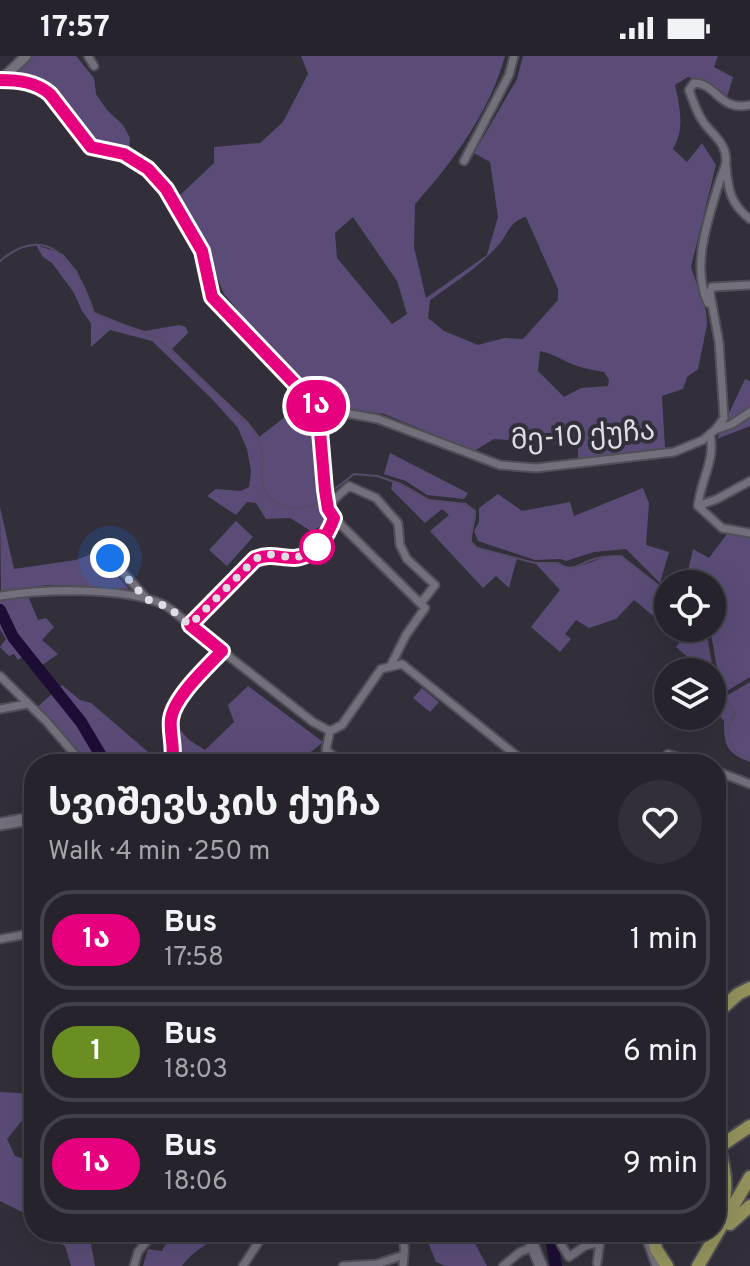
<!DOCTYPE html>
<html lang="en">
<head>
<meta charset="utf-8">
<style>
	body { margin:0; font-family:Overpass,"Noto Sans Georgian",sans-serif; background:#322f38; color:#f1f3f6; height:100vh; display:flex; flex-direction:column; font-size:30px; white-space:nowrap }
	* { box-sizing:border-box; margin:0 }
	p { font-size:26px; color:#a4a4a9 }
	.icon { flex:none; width:44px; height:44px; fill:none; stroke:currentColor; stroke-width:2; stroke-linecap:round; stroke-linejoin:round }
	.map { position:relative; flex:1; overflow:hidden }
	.sheet { position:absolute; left:24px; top:698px; width:702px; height:488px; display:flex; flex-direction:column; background:#26232c; border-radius:32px; box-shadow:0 8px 32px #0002,0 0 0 2px #424048 }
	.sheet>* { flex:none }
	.badge { padding:0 16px; border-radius:26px; font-size:28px; line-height:52px }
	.controls { position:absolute; left:654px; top:514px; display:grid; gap:16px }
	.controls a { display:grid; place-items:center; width:72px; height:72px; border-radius:50%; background:#26232c; box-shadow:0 8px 32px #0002,0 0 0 2px #424048; font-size:40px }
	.you { position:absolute; width:40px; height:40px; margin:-20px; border:6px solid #fff; border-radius:50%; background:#1a73e8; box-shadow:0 0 0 12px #1a73e833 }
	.map>.badge { position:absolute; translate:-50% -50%; box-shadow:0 0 0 4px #fff }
	.round { display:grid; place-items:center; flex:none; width:84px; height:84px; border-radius:42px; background:#322f38 }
	.head { display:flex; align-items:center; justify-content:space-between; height:136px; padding:0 24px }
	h1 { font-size:38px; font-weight:700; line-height:60px }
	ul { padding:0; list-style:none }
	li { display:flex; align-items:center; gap:24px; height:100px; margin:0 16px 12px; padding:0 8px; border:4px solid #424048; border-radius:32px }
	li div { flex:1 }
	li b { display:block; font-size:30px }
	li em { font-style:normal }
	li .badge { min-width:88px; font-weight:700; text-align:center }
	.status { display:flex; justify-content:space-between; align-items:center; height:56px; padding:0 40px; background:#26232c; direction:ltr }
	.status svg { height:22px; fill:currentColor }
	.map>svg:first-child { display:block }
	.green { fill:#5a4c77; fill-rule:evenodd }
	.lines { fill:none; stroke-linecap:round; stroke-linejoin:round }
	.stream { stroke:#574b69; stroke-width:2 }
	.river { stroke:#1d0d34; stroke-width:12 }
	.minor-casing { stroke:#514e58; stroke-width:11 }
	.tertiary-casing { stroke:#514e58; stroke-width:13 }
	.secondary-casing { stroke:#514e58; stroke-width:15 }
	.trunk-casing { stroke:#514e58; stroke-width:16 }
	.minor { stroke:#736f7b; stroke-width:7 }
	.tertiary { stroke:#736f7b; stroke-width:9 }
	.secondary { stroke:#736f7b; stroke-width:11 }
	.trunk { stroke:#94925c; stroke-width:12 }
	.trunk-bridge-casing { stroke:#514e58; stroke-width:16; stroke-linecap:butt }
	.trunk-bridge { stroke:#94925c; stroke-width:12 }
	.line-casing { stroke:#fff; stroke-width:18 }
	.line { stroke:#e6007e; stroke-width:12 }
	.walk { stroke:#dfdde4; stroke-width:8; stroke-dasharray:0 14.4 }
	.stop-dot { fill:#fff; stroke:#e6007e; stroke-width:4 }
	.labels { text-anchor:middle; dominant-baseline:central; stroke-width:8; stroke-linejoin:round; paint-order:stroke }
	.street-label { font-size:28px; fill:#dfdde4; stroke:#332f3a }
</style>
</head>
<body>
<div class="status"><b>17:57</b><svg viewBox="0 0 49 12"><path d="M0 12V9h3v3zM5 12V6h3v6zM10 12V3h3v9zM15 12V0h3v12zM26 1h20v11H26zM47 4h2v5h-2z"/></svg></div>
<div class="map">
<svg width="750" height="1210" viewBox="0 0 750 1210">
	<rect width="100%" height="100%" fill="#332f3a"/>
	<!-- green -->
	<path class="green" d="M31,0h45l18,22 2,16 11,16 16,15 7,13 -1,13 -18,-6 -19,-1 -42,-55 -30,-12 -3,-5 3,-6z
		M301,0h204c-15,55 -52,106 -90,148l-1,43 12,51 61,-43 11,-38 -8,-55 -16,-9 43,-74 6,-23h195l-4,11 19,10 -7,23 -27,-20 -11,-3 -13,8c5,23 10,44 -2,64l14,13 15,-19 14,22 -25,102 15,44 1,14 -9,44 -11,8 -4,12 -21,7 3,52 -87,11v-14l-84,-6 -20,12 -90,-37 -49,-7 -23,-16 -33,-31 -55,-66 -29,-70 -17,-27 36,-34v-16l46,-4 23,-21 25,-48zM353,161l44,64 10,33 -15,10 -55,-66 -2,-25zM526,161l32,72v11l-35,39 -19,-1 -26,7 -34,-14 -16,-13 2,-18c25,-18 51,-34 70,-57 9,-12 11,-22 26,-26zM540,295c15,3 23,10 37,15 9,3 18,4 27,6l5,8 -1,6 -27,2 -17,9 -26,-26z
		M36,189l27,9 14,17 17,42 7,4 44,14 34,-6 7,2 2,6 -16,16 76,74 10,15 46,-36 11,11 12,98 -1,13 -15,7 -21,-13 -24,1 -10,-16 -9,-1 -11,13 -29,-19 9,-7 25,2 8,-4 2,-16 -4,-22 -9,-21 -25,-28 -61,-59 -42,-11 -19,17v-24l-9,-12 -8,-18 -22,-30 -9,-6z
		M745,323l5,2v45l-33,13z
		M390,397l78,40 -4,6 -37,-4 -21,-14 -22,-7z
		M393,425l36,19 37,4 9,7c1,12 -5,19 -4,31l6,6 40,10 -8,30 -13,-12 -13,12 -53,-57 19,-16 -7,-6 -17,14 -34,-34z
		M643,432l6,15 -3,42 23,7 -9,31 -34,-34 -32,3 -28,9 -5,-2 -26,1 -57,-19 -4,-10 5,-9v-14l19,-14 24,17 48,-9 4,14z
		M0,451l14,62 62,-9 15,-6 9,15 6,-6 23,26 -82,-4 -46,7z
		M236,465l17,16 -26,29 -18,-16z
		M750,475v146l-23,14 -9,-17 -8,-46 2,-44h-27l8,-35 16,9 18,-24z
		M610,500h11l47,37v35l-34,-28 -18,19 -27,9 -13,-8 -11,14 6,5 -11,13 -29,-25 29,-37 -25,-27h23c14,12 35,-4 52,-7z
		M28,540l10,24 8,-2 8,9 -12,13 16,14 -20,14 -12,-13 -8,5 -4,-6 -5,2 -9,-9 6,-8 -6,-10v-29z
		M668,572h37l8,48 13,20 24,-14v80c-24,-9 -26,-17 -26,-41l-12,-13v-36h-7l-29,-25 6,-8z
		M62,629l18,15 11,3 71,61h-78l-42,-54 -7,-1z
		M248,630l75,56 -27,22h-102l-17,-13v-25l12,14 16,10 29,-28 -6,-17z
		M422,632l17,14 -9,10 -17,-14z
		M0,1036l34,2v24l-8,-2 -19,23 8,17 19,6v61l-4,-7 -30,-15z
		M39,1176h31l21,11 4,23h-24l-6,-20z
		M164,1176h57c-13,14 -26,16 -39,34h-39l5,-17 14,2 7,-13z
		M424,1176h45l18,34h-42l-9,-4z"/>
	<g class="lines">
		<!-- stream -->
		<path class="stream" d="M0,205c50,-42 79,6 94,52l65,26 89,84c3,5 9,10 11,16 11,29 -13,56 29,68 13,3 25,0 36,-8
			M328,438l26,-20 23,2 24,8 28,16 37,4 9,7c1,12 -5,19 -4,31l6,6 58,15h23c14,11 22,0 36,-4 9,-3 18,-3 27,-3l47,37
			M705,572l8,48 22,38c-10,16 -7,23 1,39l14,6"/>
		<!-- river -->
		<path class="river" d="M0,554l13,27 68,85 25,42
			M550,1176l6,34"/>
		<defs>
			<path id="minor" d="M88,0l6,10
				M464,105l45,-86 5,-19
				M726,109c2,24 4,39 24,54
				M708,247c-17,-37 0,-83 11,-120 2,-7 7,-16 7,-23 0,-17 -13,-25 -22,-37 -7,-9 -11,-22 -15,-33l5,-7c23,0 25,29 56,22
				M318,352l60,11 122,46 36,3 138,-16 29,-12 12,-10 9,-12 -5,-76 -9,-49 2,-6 38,-2
				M718,373l14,-5 18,-12
				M710,378c6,26 -10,47 -12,72l24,22 28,5
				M327,450l22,-20 27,12 22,25 2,22 7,14 28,26 -14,18
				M698,450l19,-7 33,-18
				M334,462l91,90 -19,27 -15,30
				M110,502l36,40
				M0,540c42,-7 121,-9 160,7 12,5 21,15 30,22
				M222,595l91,71 17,9 12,-6 39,-56 21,-5 125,100
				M0,620l46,45 37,43
				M0,653l27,-5
				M330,675l-4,19 18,14
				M660,708l8,-10 30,10
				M716,715l34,13
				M0,883l34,-6
				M396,1176c12,8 8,22 7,34
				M561,1176v12l8,13 16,-11 15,-4
				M644,1176l12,34
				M597,1207l3,-21 9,-10
				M134,1210l4,-14 16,-20
				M243,1210l22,-34
				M343,1210l34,-2 27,-9
				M503,1210l17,-14 13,-5"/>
			<path id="tertiary" d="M0,24c57,-1 59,31 91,67l33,7 24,15 18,20 36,62 10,46 106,111 7,82 3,19 6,9c-6,17 -19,39 -40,40 -15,0 -23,-5 -39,1l-65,66 32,26c-15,17 -48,46 -51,68 -1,15 5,30 0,45
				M1,24l25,-24"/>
			<path id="secondary" d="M0,768l34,-6
				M527,1176l14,34"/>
			<path id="trunk" d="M716,958l22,-20 12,-6
				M716,1093l34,-23
				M719,1163c8,-22 8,-40 2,-63
				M730,1168l20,-18
				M653,1176l3,17 11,17
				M698,1210l52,-89"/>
		</defs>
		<!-- minor casing -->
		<use href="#minor" class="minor-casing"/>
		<!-- tertiary casing -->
		<use href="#tertiary" class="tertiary-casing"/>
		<!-- secondary casing -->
		<use href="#secondary" class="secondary-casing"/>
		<!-- trunk casing -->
		<use href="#trunk" class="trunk-casing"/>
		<!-- minor -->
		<use href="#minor" class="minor"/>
		<!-- tertiary -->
		<use href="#tertiary" class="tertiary"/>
		<!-- secondary -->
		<use href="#secondary" class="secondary"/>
		<!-- trunk -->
		<use href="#trunk" class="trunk"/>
		<defs>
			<path id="trunk-bridge" d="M716,1088l5,12"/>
		</defs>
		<!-- trunk-bridge casing -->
		<use href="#trunk-bridge" class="trunk-bridge-casing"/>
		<!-- trunk-bridge -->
		<use href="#trunk-bridge" class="trunk-bridge"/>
	</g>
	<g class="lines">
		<defs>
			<path id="line" d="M0,24c18,0 36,2 50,14l41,53 33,7 24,15 18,20 36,62 10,46 106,111 7,82 3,19 6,9c-6,17 -19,39 -40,40 -15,0 -23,-5 -39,1l-65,66 32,26c-15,16 -48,46 -51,68 -2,15 5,30 0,45"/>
		</defs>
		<!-- line casing -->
		<use href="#line" class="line-casing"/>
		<!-- line -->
		<use href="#line" class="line"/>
		<!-- walk -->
		<path class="walk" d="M110,502l36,41 22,8 22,18 65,-66 12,-5 29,4 21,-11"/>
	</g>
	<!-- markers -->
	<circle class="stop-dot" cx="317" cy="491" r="16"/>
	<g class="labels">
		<!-- street labels -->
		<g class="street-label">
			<text transform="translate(583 381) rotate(-4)">მე-10 ქუჩა</text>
		</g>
	</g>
</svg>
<div class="controls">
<a><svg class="icon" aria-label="locate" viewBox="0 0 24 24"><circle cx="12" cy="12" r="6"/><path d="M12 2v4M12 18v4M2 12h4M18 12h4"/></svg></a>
<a><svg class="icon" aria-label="layers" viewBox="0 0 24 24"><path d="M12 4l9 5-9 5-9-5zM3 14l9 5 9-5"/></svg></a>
</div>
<div class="you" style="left:110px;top:502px"></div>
<b class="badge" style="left:316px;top:350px;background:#e6007e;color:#fff">1ა</b>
<section class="sheet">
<div class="head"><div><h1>სვიშევსკის ქუჩა</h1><p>Walk · 4 min · 250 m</p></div><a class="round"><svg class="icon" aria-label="heart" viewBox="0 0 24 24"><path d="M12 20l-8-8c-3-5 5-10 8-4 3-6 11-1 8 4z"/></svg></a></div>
<ul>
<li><span class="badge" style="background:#e6007e;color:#fff">1ა</span><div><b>Bus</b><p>17:58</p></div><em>1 min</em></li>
<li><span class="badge" style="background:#6b8e23;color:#fff">1</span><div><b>Bus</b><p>18:03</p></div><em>6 min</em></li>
<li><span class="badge" style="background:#e6007e;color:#fff">1ა</span><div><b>Bus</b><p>18:06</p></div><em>9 min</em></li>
</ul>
</section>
</div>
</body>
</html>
